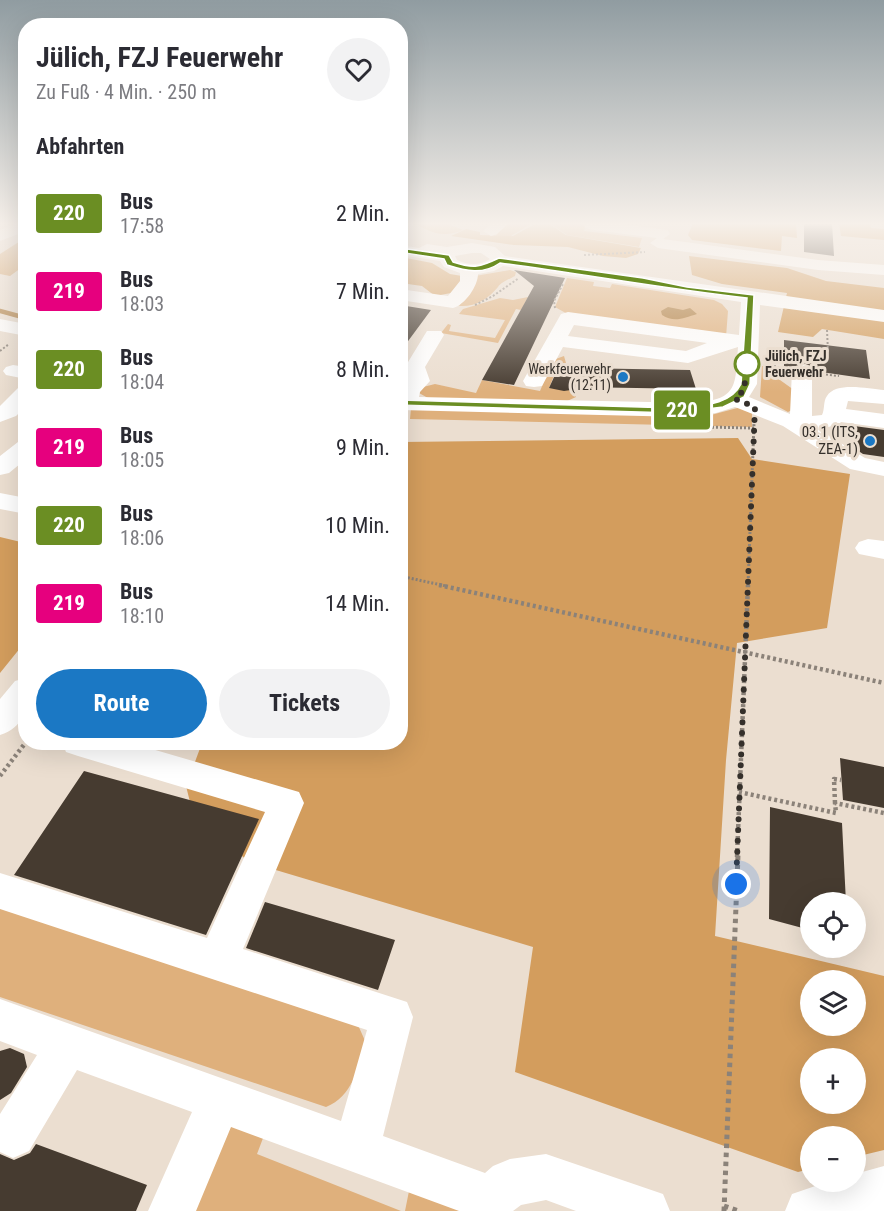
<!DOCTYPE html>
<html lang="de">
<head>
<meta charset="utf-8">
<style>
	body { margin:0; font-family:"Roboto Condensed",sans-serif; background:#f2f2f3; color:#2b2b33; height:100vh; display:flex; flex-direction:column; font-size:22px; white-space:nowrap }
	* { box-sizing:border-box; margin:0 }
	p { font-size:20px; color:#7c7c81 }
	.icon { flex:none; width:33px; height:33px; fill:none; stroke:currentColor; stroke-width:2; stroke-linecap:round; stroke-linejoin:round }
	.map { position:relative; flex:1; overflow:hidden }
	.details { position:absolute; left:18px; top:18px; width:390px; height:732px; display:flex; flex-direction:column; background:#fff; border-radius:24px; box-shadow:0 6px 24px #0002 }
	.details>* { flex:none }
	.badge { padding:0 12px; border-radius:4px; font-size:21px; line-height:39px }
	.buttons { position:absolute; left:800px; top:892px; display:grid; gap:12px }
	.buttons a { display:grid; place-items:center; width:66px; height:66px; border-radius:50%; background:#fff; box-shadow:0 6px 24px #0002; font-size:30px }
	.you { position:absolute; width:30px; height:30px; margin:-15px; border:4px solid #fff; border-radius:50%; background:#1a73e8; box-shadow:0 0 0 9px #1a73e833 }
	.map>.badge { position:absolute; translate:-50% -50%; box-shadow:0 0 0 3px #fff }
	h2 { padding:0 18px; font-size:22px; line-height:54px }
	.round { display:grid; place-items:center; flex:none; width:63px; height:63px; border-radius:32px; background:#f2f2f3 }
	.headline { display:flex; align-items:center; justify-content:space-between; height:102px; padding:0 18px }
	h1 { font-size:28px; font-weight:700; line-height:45px }
	.button { display:flex; gap:12px; margin-top:auto; padding:12px 18px }
	.button a { flex:1; height:69px; border-radius:36px; background:#1b78c4; color:#fff; font-size:24px; font-weight:700; line-height:69px; text-align:center }
	.button a+a { background:#f2f2f3; color:#2b2b33 }
	ul { padding:0; list-style:none }
	li { display:flex; align-items:center; gap:18px; height:78px; padding:0 18px }
	li div { flex:1 }
	li b { display:block; font-size:22px }
	li em { font-style:normal }
	li .badge { min-width:66px; font-weight:700; text-align:center }
	.map>svg:first-child { display:block }
	.green { fill:#dfb07c }
	.forest { fill:#d39d5d; fill-rule:evenodd }
	.water { fill:#ac7837 }
	.lines { fill:none; stroke-linecap:round; stroke-linejoin:round }
	.stream { stroke:#ac7837; stroke-width:4.5 }
	.building { fill:#463b30 }
	.path-far3 { stroke:#8b8279; stroke-width:2; stroke-dasharray:2 2; stroke-linecap:butt }
	.path-far2 { stroke:#8b8279; stroke-width:3; stroke-dasharray:2 2; stroke-linecap:butt }
	.path-far1 { stroke:#8b8279; stroke-width:4.5; stroke-dasharray:3 3; stroke-linecap:butt }
	.path { stroke:#8b8279; stroke-width:5; stroke-dasharray:4.5 4.5; stroke-linecap:butt }
	.minor { fill:#fff; fill-rule:evenodd }
	.line { fill:#6b8e23; stroke:#fff; stroke-width:1.5 }
	.walk { stroke:#35302b; stroke-width:6; stroke-dasharray:0 10.8 }
	.stop-dot { fill:#fff; stroke:#6b8e23; stroke-width:3 }
	.poi-dot { fill:#1b78c4; stroke:#ebded0; stroke-width:2 }
	.labels { text-anchor:middle; dominant-baseline:central; stroke-width:6; stroke-linejoin:round; paint-order:stroke }
	.far-stop-label { font-size:14px; font-weight:bold; fill:#35302b; stroke:#ebded0; text-anchor:start }
	.far-poi-label { font-size:14px; fill:#35302b; stroke:#ebded0; text-anchor:end }
	.poi-label { font-size:15px; fill:#35302b; stroke:#ebded0; text-anchor:end }
</style>
</head>
<body>
<div class="map">
<svg width="884" height="1211" viewBox="0 0 884 1211">
	<rect width="100%" height="100%" fill="#ebded0"/>
	<!-- green -->
	<path class="green" d="M414,223h32l17,7c-19,8 -32,3 -49,-7z
		M507,223h79l-2,8 58,7 -3,9 -72,-12 -15,-10 -21,-1 -20,12h-15l3,-8z
		M510,270l6,2 -1,4c-5,3 -14,6 -17,11 -10,12 -22,20 -39,19l14,-20 2,-10z
		M567,278l27,4 -1,4 17,2 2,-4 102,16 8,4 6,7 -2,26 -155,-21 -16,-9z
		M528,297l-7,13 -5,-1 -18,34 -57,-10 7,-9 3,1 -2,6 46,7 10,-18 -46,-6 4,-5 37,-11 13,2z
		M564,356l2,7h-7l-10,25 25,2 2,7 -11,5 -137,-4 -9,-5 4,-6 12,-3 41,9 6,-13 58,11 13,-31z
		M762,366l11,1v8l21,15 -2,20 -4,2 -28,-15z
		M741,407l11,2v18l-342,-8 1,-11 281,8 19,-1z
		M0,905l358,120 8,18c-9,26 -13,53 -40,64l-326,-110z
		M233,1124l35,1 -11,29 144,57h-211l31,-72z
		M412,1176l49,35h-56z"/>
	<!-- forest -->
	<path class="forest" d="M693,223h103l1,15 -15,-2 -1,15 -89,-11 -4,-5z
		M839,223h31l1,5 13,1v11l-43,-4z
		M533,225h18l15,10 75,13 -3,6 -12,4 -23,-2 -35,-9 -54,-2 -63,-9 15,-7 14,3v3l33,1z
		M25,238v27l-15,11 -10,-2v-20z
		M689,256l98,12 39,13 58,7v51l-62,-10 -9,8 -35,-5 9,-39 -65,-9 -30,-9z
		M401,257l31,6 18,11 12,2 1,4 -12,13 -16,3 -13,-10 -21,-3z
		M738,438l14,21 98,15 -23,154 -90,15 -11,117 -11,176 169,40v174l-29,7v-20h-45v32l-12,3 -283,-100 18,-125 -284,-85 -56,-48 -7,-28 16,-43 198,-1 1,-300zM810,981h45v45h-45zM810,1059h45v45h-45z
		M0,537l25,6v99l-25,31z"/>
	<!-- water -->
	<path class="water" d="M668,307l15,3 7,-2 7,6c-13,4 -23,9 -35,1l-1,-4z"/>
	<g class="lines">
		<!-- stream -->
		<path class="stream" d="M0,311l26,7"/>
	</g>
	<!-- building -->
	<path class="building" d="M804,223h28l2,33 -30,-4z
		M514,270l51,8 -51,107 -32,-5 52,-94z
		M400,305l31,5 -31,42z
		M784,340l82,10 4,29 -56,-8 -3,-5 -8,-3 -12,5 -7,-1z
		M560,364h14l1,4 115,2 6,19 -119,-2 1,2 -14,2 -15,-3z
		M854,426l30,4v27l-21,-3 -6,-4z
		M840,758l44,9v41l-41,-8z
		M84,771l175,48 -53,116 -192,-60z
		M770,807l72,16 4,80h-36v27l-41,-11z
		M265,902l130,38 -17,50 -132,-42z
		M10,1048l14,6 3,13 -16,26 -11,7v-49z
		M36,1144l111,41 -11,26h-136v-57l14,6 16,-7z"/>
	<g class="lines">
		<!-- path-far3 -->
		<path class="path-far3" d="M584,255l61,-3
			M475,305l18,-9 26,-18
			M555,308l-1,-7 9,-17
			M827,330l1,22
			M0,351l9,-7
			M766,365l19,3
			M822,374l17,2"/>
		<!-- path-far2 -->
		<path class="path-far2" d="M704,427l50,1
			M400,576l46,10
			M748,586l6,-163"/>
		<!-- path-far1 -->
		<path class="path-far1" d="M439,585l445,98
			M0,776l26,-34
			M739,792l97,21 -1,-10 49,10
			M835,803l-1,-24 7,1
			M737,857l11,-272"/>
		<!-- path -->
		<path class="path" d="M724,1206l15,5
			M724,1211l14,-356"/>
		<!-- minor -->
		<path class="minor" d="M17,223h9v8l-26,10v-11z
			M491,223h18l-12,11 -6,2 -8,-5z
			M585,223h28l55,7 2,4 -7,5 155,21 66,5v10l-66,-5 -160,-22 -8,-5 7,-5 -65,-8 -6,-2 -2,-3z
			M472,243l23,4 10,9 379,54v12l-124,-17 -3,79 -8,13 41,17 2,-43 3,-4 7,-2 7,2 3,4v45l10,-1c3,-6 1,-14 5,-19 9,-15 42,-7 57,-6v14l-36,-3 -2,8 38,5v14l-43,-6 -3,3 -20,4 47,29 19,4v14l-34,-7 -67,-43 -48,-19 -19,6 -32,4 -284,-7v-22l8,-8 -3,-13 22,-36h14l3,4 -19,32 5,14 -10,11 -1,5 276,6c44,-4 40,-18 43,-56l-50,16 -125,-16 -21,39 -8,1 -8,-1 -3,-5 38,-67 7,-2 171,23 2,-33 -238,-36 -9,5 -16,3c0,12 -13,31 -25,34l-53,-8v-11l48,7 12,-15v-8l-16,-6 -4,-6 -40,-6v-10l19,3 8,-4 20,3zM472,253h9l9,6c-11,7 -22,6 -33,1l-2,-4zM574,325l133,18 -21,8 -118,-15z
			M0,319l26,5v12l-26,-5z
			M13,365l13,2v12l-20,-4 -3,-4 3,-4z
			M26,387v19l-10,10 -16,6v-16l18,-18z
			M26,440v19l-17,14 -9,2v-19l18,-14z
			M0,493l26,5v16l-26,-5z
			M868,539l16,2v18l-25,-5 -4,-6 4,-6z
			M26,678c0,26 3,47 -26,57v-36l15,-18z
			M62,742h66l171,50 5,11 -61,146 164,53 6,15 -30,119 102,37 8,-7 17,-7 36,-5 117,40 7,17h-94l-30,-11 -25,5 -8,6h-54l-228,-84 -35,84h-48l44,-99 -115,-42 -48,81 -16,7 -13,-6v-38l37,-59 -37,-14v-42l341,122 26,-91 -367,-121v-36l207,65 58,-126 -187,-56 -12,-4z
			M884,1166v45h-99l7,-17 35,-12h28v-8z"/>
	</g>
	<!-- sky -->
	<linearGradient id="sky" x2="0" y2="1"><stop stop-color="#909ca1"/><stop offset="0.57" stop-color="#f6f0ea"/><stop offset="1" stop-color="#f6f0ea" stop-opacity="0"/></linearGradient>
	<rect width="884" height="392" fill="url(#sky)"/>
	<!-- line -->
	<path class="line" d="M400,248l49,7 4,7c21,7 27,5 46,-4l144,20 44,9 67,8 -4,89 -6,13 -21,10 -48,6 -278,-8v-4l3,-1 275,8c23,-3 55,-1 66,-24l6,-86c-82,-9 -164,-24 -247,-35 -17,12 -34,8 -53,2l-3,-6 -46,-7z"/>
	<g class="lines">
		<!-- walk -->
		<path class="walk" d="M736,884l19,-477 -20,-8 9,-9 3,-26"/>
	</g>
	<!-- markers -->
	<circle class="stop-dot" cx="747" cy="364" r="12"/>
	<g class="poi-dot">
		<circle cx="623" cy="377" r="6"/>
		<circle cx="870" cy="441" r="6"/>
	</g>
	<g class="labels">
		<!-- far-stop labels -->
		<g class="far-stop-label">
			<text x="765" y="356">Jülich, FZJ<tspan x="765" dy="16">Feuerwehr</tspan></text>
		</g>
		<!-- far-poi labels -->
		<g class="far-poi-label">
			<text x="611" y="369">Werkfeuerwehr<tspan x="611" dy="16">(12.11)</tspan></text>
		</g>
		<!-- poi labels -->
		<g class="poi-label">
			<text x="858" y="432">03.1 (ITS,<tspan x="858" dy="17">ZEA-1)</tspan></text>
		</g>
	</g>
</svg>
<div class="buttons">
<a><svg class="icon" aria-label="locate" viewBox="0 0 24 24"><circle cx="12" cy="12" r="6"/><path d="M12 2v4M12 18v4M2 12h4M18 12h4"/></svg></a>
<a><svg class="icon" aria-label="layers" viewBox="0 0 24 24"><path d="M12 4l9 5-9 5-9-5zM3 14l9 5 9-5"/></svg></a>
<a>+</a>
<a>−</a>
</div>
<div class="you" style="left:736px;top:884px"></div>
<b class="badge" style="left:682px;top:410px;background:#6b8e23;color:#fff">220</b>
<section class="details">
<div class="headline"><div><h1>Jülich, FZJ Feuerwehr</h1><p>Zu Fuß · 4 Min. · 250 m</p></div><a class="round"><svg class="icon" aria-label="heart" viewBox="0 0 24 24"><path d="M12 20l-8-8c-3-5 5-10 8-4 3-6 11-1 8 4z"/></svg></a></div>
<h2>Abfahrten</h2>
<ul>
<li><span class="badge" style="background:#6b8e23;color:#fff">220</span><div><b>Bus</b><p>17:58</p></div><em>2 Min.</em></li>
<li><span class="badge" style="background:#e6007e;color:#fff">219</span><div><b>Bus</b><p>18:03</p></div><em>7 Min.</em></li>
<li><span class="badge" style="background:#6b8e23;color:#fff">220</span><div><b>Bus</b><p>18:04</p></div><em>8 Min.</em></li>
<li><span class="badge" style="background:#e6007e;color:#fff">219</span><div><b>Bus</b><p>18:05</p></div><em>9 Min.</em></li>
<li><span class="badge" style="background:#6b8e23;color:#fff">220</span><div><b>Bus</b><p>18:06</p></div><em>10 Min.</em></li>
<li><span class="badge" style="background:#e6007e;color:#fff">219</span><div><b>Bus</b><p>18:10</p></div><em>14 Min.</em></li>
</ul>
<div class="button"><a>Route</a><a>Tickets</a></div>
</section>
</div>
</body>
</html>
